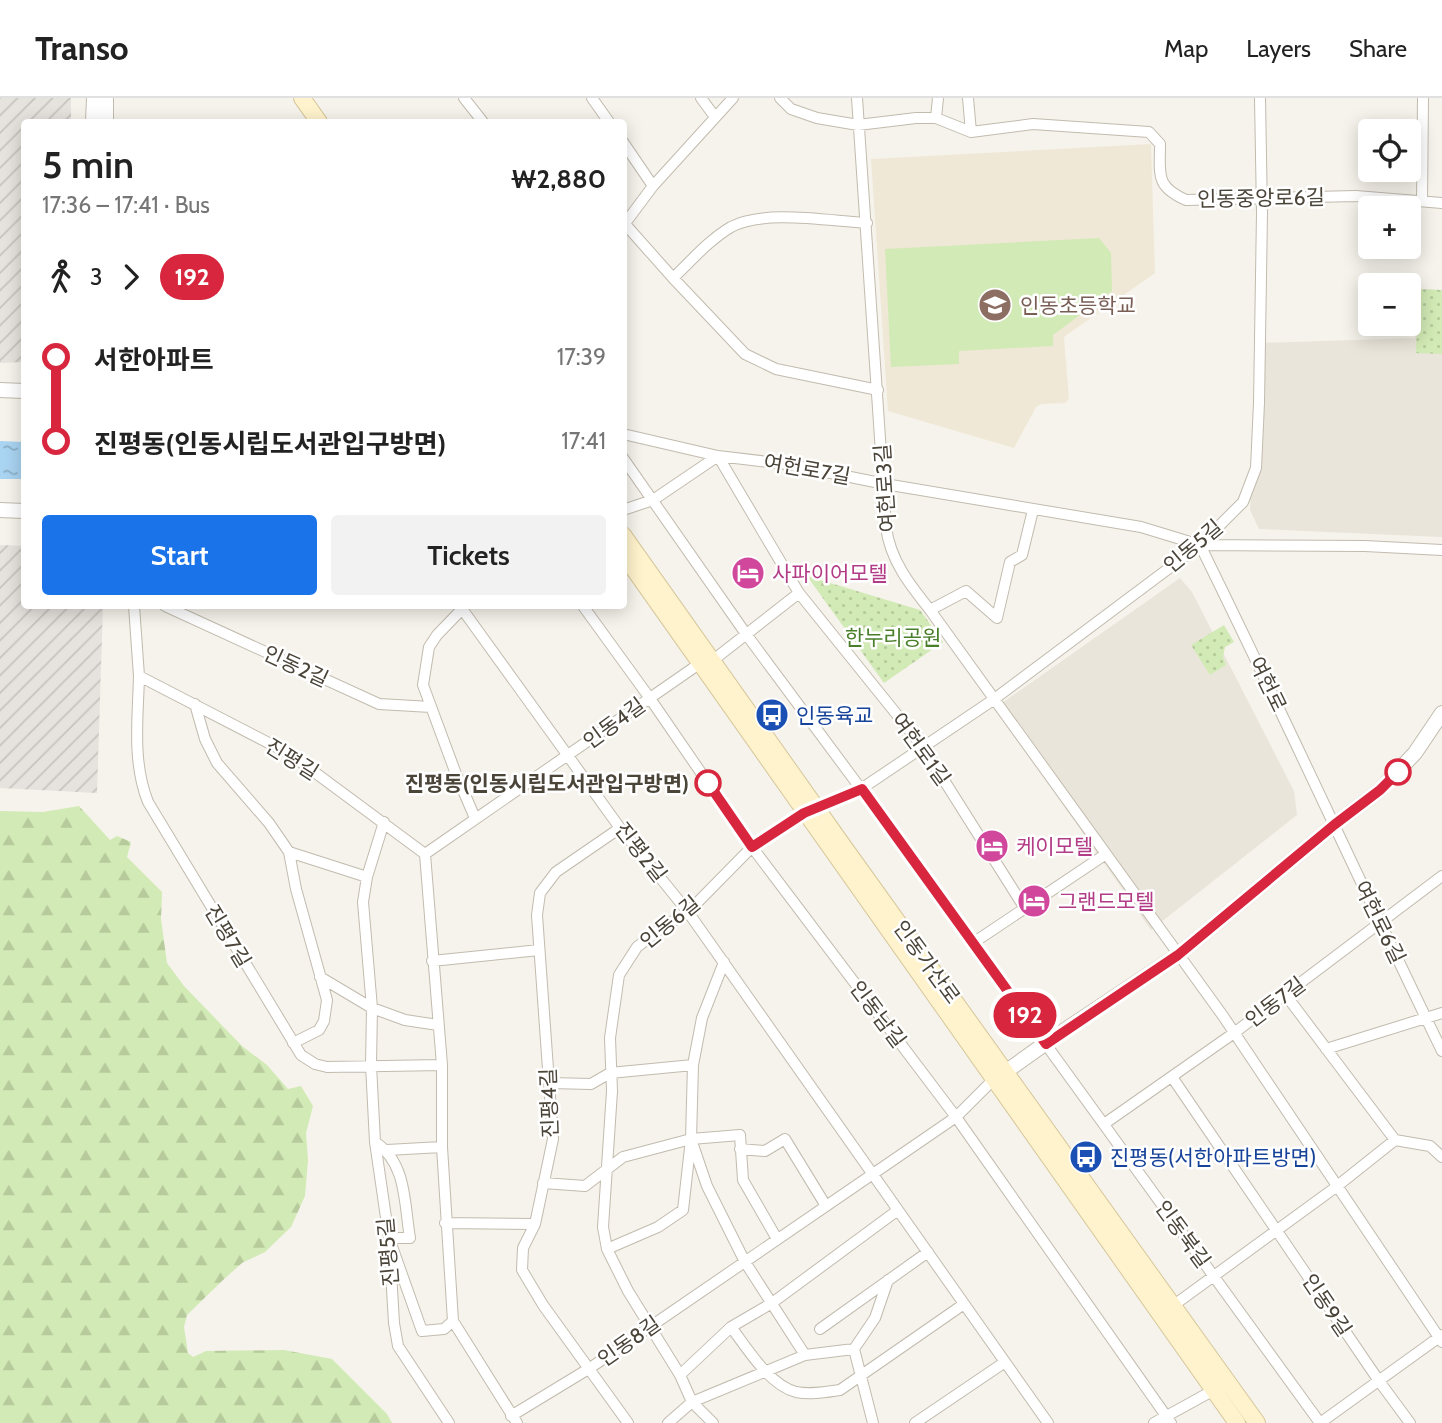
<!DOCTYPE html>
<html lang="en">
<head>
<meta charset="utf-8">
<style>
	body { margin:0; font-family:Cabin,"Noto Sans KR",sans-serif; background:#f2f2f2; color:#222; height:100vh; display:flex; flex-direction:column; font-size:26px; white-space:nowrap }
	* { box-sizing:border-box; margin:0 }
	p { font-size:23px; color:#767676 }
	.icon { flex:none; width:38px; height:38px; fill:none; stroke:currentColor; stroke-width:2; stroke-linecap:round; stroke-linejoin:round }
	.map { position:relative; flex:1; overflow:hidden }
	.details { position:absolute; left:21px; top:21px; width:606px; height:490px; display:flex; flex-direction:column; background:#fff; border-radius:7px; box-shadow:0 4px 18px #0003 }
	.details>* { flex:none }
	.badge { padding:0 14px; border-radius:23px; font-size:24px; line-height:46px }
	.tools { position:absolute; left:1358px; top:21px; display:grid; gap:14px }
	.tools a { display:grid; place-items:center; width:63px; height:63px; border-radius:7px; background:#fff; box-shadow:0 4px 18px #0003; font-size:35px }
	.map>.badge { position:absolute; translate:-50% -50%; box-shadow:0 0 0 4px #fff }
	.legs { display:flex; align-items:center; gap:10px; height:77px; padding:0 21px; font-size:23px }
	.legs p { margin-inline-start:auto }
	.head { display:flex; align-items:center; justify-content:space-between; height:119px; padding:0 21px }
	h1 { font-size:38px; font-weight:600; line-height:52px }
	.primary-button { display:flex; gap:14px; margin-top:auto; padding:14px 21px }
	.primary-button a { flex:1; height:80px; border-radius:7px; background:#1a73e8; color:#fff; font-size:28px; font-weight:600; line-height:80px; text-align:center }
	.primary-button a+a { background:#f2f2f2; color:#222 }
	ul { padding:0 21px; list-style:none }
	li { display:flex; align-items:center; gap:24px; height:84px; font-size:26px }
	li i { display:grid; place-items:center; width:10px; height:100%; margin:0 9px; background:currentColor }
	li i::after { content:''; width:18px; height:18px; margin:-9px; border:5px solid; border-radius:50%; background:#fff }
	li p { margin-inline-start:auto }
	li:first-child i { background:linear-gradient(#0000 50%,currentColor 0) }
	li:last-child i { background:linear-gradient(currentColor 50%,#0000 0) }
	header { display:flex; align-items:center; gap:42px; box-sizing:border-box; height:98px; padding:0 35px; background:#fff; border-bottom:2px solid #e0e0e0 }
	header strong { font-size:33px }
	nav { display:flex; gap:38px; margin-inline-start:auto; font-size:24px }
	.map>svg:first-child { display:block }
	.residential { fill:#eae5da }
	.industrial { fill:url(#industrial-furrows) }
	.education { fill:#efe8d6 }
	.forest { fill:url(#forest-firs) }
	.park { fill:url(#park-dots) }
	.pitch { fill:#d2eab5 }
	.water { fill:url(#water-ripples) }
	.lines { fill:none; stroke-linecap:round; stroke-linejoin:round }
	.minor-casing { stroke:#c2bbae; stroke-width:12 }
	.tertiary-casing { stroke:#c2bbae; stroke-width:16 }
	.secondary-casing { stroke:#d6c79b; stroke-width:18 }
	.minor { stroke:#fff; stroke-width:10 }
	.tertiary { stroke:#fff; stroke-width:14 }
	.secondary { stroke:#fff3cd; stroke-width:16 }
	.line-1-casing { stroke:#fff; stroke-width:16 }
	.line-1 { stroke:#d7263d; stroke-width:10 }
	.stop-1-dot { fill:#fff; stroke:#d7263d; stroke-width:3.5 }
	.labels { text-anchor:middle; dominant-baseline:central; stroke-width:5; stroke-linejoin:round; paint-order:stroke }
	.street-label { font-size:21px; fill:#4b4439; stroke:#fff }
	.education-label { font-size:21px; fill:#785e54; stroke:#fff; text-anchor:start }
	.hotel-label { font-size:21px; fill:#b23c85; stroke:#fff; text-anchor:start }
	.park-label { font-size:21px; fill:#4a7f2a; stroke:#fff }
	.transit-label { font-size:21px; fill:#164399; stroke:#fff; text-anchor:start }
	.stop-label { font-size:21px; font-weight:bold; fill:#4b4439; stroke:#fff; text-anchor:end }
</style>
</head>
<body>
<header>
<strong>Transo</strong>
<nav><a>Map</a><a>Layers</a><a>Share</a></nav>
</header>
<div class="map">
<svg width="1442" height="1325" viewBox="0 0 1442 1325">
	<defs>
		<pattern id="industrial-furrows" width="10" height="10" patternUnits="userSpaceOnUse" patternTransform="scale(1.75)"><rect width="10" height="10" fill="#e6e2dd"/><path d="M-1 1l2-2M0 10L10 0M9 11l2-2" fill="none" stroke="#c7c3be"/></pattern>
		<pattern id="forest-firs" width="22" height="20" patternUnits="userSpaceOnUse" patternTransform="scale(1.75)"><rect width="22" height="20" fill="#d2eab5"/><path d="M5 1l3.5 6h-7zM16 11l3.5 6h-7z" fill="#b6ca9c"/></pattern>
		<pattern id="park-dots" width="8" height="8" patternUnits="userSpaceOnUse" patternTransform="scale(1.75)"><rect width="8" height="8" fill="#d2eab5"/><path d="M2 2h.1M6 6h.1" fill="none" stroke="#b6ca9c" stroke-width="1.8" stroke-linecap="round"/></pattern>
		<pattern id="water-ripples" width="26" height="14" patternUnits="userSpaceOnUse" patternTransform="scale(1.75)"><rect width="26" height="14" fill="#a9d4f2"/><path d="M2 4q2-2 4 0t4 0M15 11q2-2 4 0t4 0" fill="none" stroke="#8caec5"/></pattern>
	</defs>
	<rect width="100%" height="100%" fill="#f6f3ec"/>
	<!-- residential -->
	<path class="residential" d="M1418,191l24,1v247l-183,-8 -9,-19 9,-167 156,-5z
		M1180,480l12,14 102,199 3,24 -146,115 -156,-222z"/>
	<!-- industrial -->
	<path class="industrial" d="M0,0h71v24h-47v240l-24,1z
		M0,447l24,1v60h79l-6,187 -97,-5z"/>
	<!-- education -->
	<path class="education" d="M1151,46l4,129 -91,64 5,62 -4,4 -24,1 -5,3 -22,41 -126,-37 -17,-252z"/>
	<!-- forest -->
	<path class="forest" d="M79,708l31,34 7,-4 14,6 -4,15 35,35 -1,27 6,44 17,23 58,60 25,19 21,24 13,-3 12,20 -7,27 2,27 -3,36 -14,31 -26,25 -23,11 -20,18 -35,34 -3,12 4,26 5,4 13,-6 78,-1 48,9 55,55 5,9h-392v-612l43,1z"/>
	<!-- park -->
	<path class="park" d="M1418,191l24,1v64l-26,-1z
		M807,478l113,34 23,32 -59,41z
		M1224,527l10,17 -9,5 -2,10 3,8 -16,10 -19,-30z"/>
	<!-- pitch -->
	<path class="pitch" d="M1099,140l12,15 1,38 -59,44v11l-94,5v13l-68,3 -6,-118z"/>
	<!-- water -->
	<path class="water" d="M0,343l24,1v37h-24z"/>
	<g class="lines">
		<defs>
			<path id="minor" d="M464,0l19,24
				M592,0l17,24
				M701,0l14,19
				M780,0l11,11 26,9 41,7 58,-7h20l35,14 62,-8 116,8 11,12c0,31 -5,42 26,56l170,-4 86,7
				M857,0l29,429c4,33 24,58 44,83l293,406 219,326
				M968,0l3,34
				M936,20l2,-20
				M623,44l30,44
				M1422,103l1,-103
				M625,126l48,54 72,76 31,15 102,21
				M623,128l30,-40 80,-88
				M673,180c18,-17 36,-38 58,-51 34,-18 97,-6 136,-4
				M623,336l95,22 68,8 99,20 256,43 59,18 165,1 77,4
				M623,360l123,176 115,155 459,634
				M623,412l30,-10 65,-44 81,137 124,154 101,160
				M1200,447c83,168 160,338 242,506
				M134,508l5,70 151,78 135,100 17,211v82l11,174 64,102
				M165,508l214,98 52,3
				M460,508l160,222 68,84 360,511
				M465,508l-28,29 -8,12 -6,38 33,89 19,44
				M583,508l66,91 103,150 204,270 215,306
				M930,512l36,-19 31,27 13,-56 12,-7 11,-45
				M712,563l87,-68
				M139,578c-1,42 -7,86 9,126l153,253 14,9 12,3 115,-2
				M195,606l10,35 12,24 52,60 20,29 7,37 31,111 -3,21 -5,9 -26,13
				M384,724l-17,55 -4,25 9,106 -1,57 4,77 14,96 5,85 4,23 51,77
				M620,730l-64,44 -16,21 -3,22 16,224 -18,85 -12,24 -1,22 21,35 85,118
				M289,754l78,25
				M425,756l274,-190
				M973,845l133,-89
				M432,863l107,-11
				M320,879l52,31 33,12 33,5
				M1285,896l110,146
				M1326,951l116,-36
				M1172,979l207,304 31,42
				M550,985l41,1 19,-11 83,-8
				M1104,1026l130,-91 208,-157
				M375,1044c32,21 29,61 35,96h-21l33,93 22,-2 9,-8
				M692,1044l15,44 38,76 60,93
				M740,1051l25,2 20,-12 41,67
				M387,1052l55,-3
				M543,1085l42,3 38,-29 68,-18 49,-4 3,45 34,59
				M445,1125l90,1
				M607,1151l51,-22 25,-17 8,-71 2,-74 9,-47 22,-56
				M1174,1207l162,-118 59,-47 35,6 12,11
				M731,1229c16,21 38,58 65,65 15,3 30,0 44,-2l124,-86
				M820,1231l108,-77
				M854,1251l19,74
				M680,1277l51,-48 41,-24 126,-93
				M511,1318l79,-48 366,-251 37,-37
				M668,1325l24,-21 113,-47 49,-6 21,-31 13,-38
				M713,1325l-21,-21 -12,-27 -52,-84 -21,-42 -4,-22 9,-136 -2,-53 9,-63 18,-28 26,-20 25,-15 64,-65 52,-34 57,-24 132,-89 207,-155 43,-43 13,-34 3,-65 3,-190 -2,-115
				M915,1325l90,-61
				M1154,1325l60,-33
				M1320,1325l122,-88"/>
			<path id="tertiary" d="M93,24l1,-24
				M106,24v-24
				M0,292l24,1
				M0,412l24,1
				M997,980l56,-40 125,-83 156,-130 46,-35 35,-37 27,-40"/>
			<path id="secondary" d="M302,0l17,24
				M623,437l216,305 418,583
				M626,460l611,865"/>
		</defs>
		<!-- minor casing -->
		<use href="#minor" class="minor-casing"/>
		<!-- tertiary casing -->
		<use href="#tertiary" class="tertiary-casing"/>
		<!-- secondary casing -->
		<use href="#secondary" class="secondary-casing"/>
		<!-- minor -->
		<use href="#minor" class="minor"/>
		<!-- tertiary -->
		<use href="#tertiary" class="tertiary"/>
		<!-- secondary -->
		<use href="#secondary" class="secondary"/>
	</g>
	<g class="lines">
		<defs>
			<path id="line-1" d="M708,685l44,64 52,-34 58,-24 184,255 132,-89 156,-130 46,-35 18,-18"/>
		</defs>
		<!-- line-1 casing -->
		<use href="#line-1" class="line-1-casing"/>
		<!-- line-1 -->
		<use href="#line-1" class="line-1"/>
	</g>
	<!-- icons -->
	<defs>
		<symbol id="school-disc" viewBox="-11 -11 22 22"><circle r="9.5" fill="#8d6e63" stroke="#fff"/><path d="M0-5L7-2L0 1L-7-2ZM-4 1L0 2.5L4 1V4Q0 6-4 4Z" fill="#fff"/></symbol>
		<symbol id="hotel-disc" viewBox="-11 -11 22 22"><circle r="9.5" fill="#d1479c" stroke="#fff"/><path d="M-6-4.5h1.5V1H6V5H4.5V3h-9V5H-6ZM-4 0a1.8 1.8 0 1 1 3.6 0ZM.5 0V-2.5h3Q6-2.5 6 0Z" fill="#fff"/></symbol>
		<symbol id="bus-disc" viewBox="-11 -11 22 22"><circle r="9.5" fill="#1a4fb4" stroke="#fff"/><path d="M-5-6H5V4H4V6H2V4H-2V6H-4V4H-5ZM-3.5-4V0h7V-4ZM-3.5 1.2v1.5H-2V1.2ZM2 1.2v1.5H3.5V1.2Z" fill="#fff"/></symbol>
	</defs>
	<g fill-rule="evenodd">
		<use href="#school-disc" x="976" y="188" width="38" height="38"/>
		<use href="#hotel-disc" x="729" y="456" width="38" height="38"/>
		<use href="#bus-disc" x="753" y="598" width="38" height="38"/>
		<use href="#hotel-disc" x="973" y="729" width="38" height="38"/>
		<use href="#hotel-disc" x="1015" y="784" width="38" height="38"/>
		<use href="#bus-disc" x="1067" y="1040" width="38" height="38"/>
	</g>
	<!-- markers -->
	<g class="stop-1-dot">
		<circle cx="1398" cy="674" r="12"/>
		<circle cx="708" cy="685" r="12"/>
	</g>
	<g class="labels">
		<!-- street labels -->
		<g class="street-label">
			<text transform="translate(1261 100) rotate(-1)">인동중앙로6길</text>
			<text transform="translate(807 371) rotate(10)">여헌로7길</text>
			<text transform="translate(885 390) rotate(-94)">여헌로3길</text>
			<text transform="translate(1193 448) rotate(-40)">인동5길</text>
			<text transform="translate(296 568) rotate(25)">인동2길</text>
			<text transform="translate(1268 586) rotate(64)">여헌로</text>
			<text transform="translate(614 625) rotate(-36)">인동4길</text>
			<text transform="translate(921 651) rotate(54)">여헌로1길</text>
			<text transform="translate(292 661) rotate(32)">진평길</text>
			<text transform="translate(641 754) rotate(52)">진평2길</text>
			<text transform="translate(670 824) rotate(-39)">인동6길</text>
			<text transform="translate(1380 824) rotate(64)">여헌로6길</text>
			<text transform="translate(228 838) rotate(59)">진평7길</text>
			<text transform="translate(927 864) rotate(54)">인동가산로</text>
			<text transform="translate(1275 904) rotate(-37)">인동7길</text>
			<text transform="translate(878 916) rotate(53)">인동남길</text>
			<text transform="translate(549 1005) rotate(-92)">진평4길</text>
			<text transform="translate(1183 1136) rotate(54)">인동북길</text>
			<text transform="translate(388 1154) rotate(-95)">진평5길</text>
			<text transform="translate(1327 1207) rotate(56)">인동9길</text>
			<text transform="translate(629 1243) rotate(-35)">인동8길</text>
		</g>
		<!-- education labels -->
		<g class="education-label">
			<text x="1020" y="207">인동초등학교</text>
		</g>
		<!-- hotel labels -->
		<g class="hotel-label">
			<text x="772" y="475">사파이어모텔</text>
			<text x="1016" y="748">케이모텔</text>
			<text x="1058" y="803">그랜드모텔</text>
		</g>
		<!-- park labels -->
		<g class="park-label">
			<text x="893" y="539">한누리공원</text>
		</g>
		<!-- transit labels -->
		<g class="transit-label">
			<text x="796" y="617">인동육교</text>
			<text x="1110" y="1059">진평동(서한아파트방면)</text>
		</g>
		<!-- stop labels -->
		<g class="stop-label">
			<text x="689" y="685">진평동(인동시립도서관입구방면)</text>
		</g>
	</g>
</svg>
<div class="tools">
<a><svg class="icon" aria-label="locate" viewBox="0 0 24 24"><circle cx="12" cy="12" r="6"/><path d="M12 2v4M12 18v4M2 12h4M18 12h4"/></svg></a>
<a>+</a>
<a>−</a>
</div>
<b class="badge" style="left:1025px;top:917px;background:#d7263d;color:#fff">192</b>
<section class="details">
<div class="head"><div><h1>5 min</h1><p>17:36 – 17:41 · Bus</p></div><b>₩2,880</b></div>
<div class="legs"><svg class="icon" aria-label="walk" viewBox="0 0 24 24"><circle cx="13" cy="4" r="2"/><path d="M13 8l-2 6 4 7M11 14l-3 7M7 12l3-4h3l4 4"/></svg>3<svg class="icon" aria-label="forward" viewBox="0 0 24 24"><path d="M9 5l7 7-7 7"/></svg><b class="badge" style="background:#d7263d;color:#fff">192</b></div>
<ul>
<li><i style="color:#d7263d"></i><b>서한아파트</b><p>17:39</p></li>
<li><i style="color:#d7263d"></i><b>진평동(인동시립도서관입구방면)</b><p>17:41</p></li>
</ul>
<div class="primary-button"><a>Start</a><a>Tickets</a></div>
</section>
</div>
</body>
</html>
